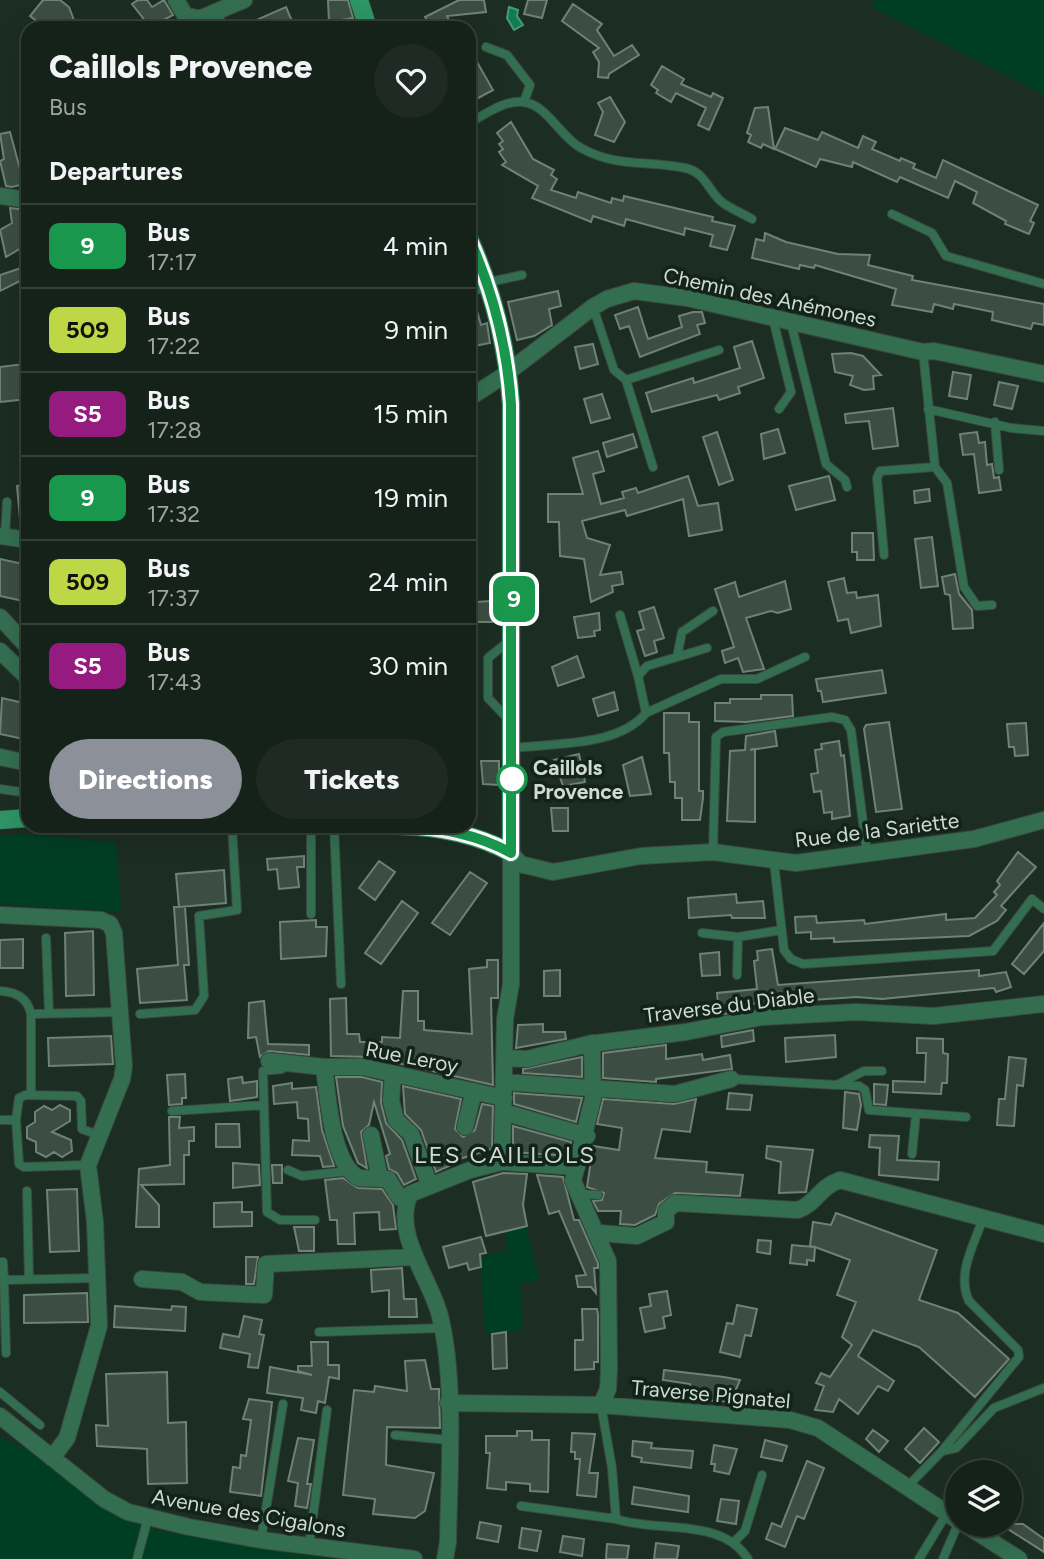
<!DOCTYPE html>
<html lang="en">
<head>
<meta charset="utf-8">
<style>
	body { margin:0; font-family:Figtree,sans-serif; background:#1e2a23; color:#f1f3f6; height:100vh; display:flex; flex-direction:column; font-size:26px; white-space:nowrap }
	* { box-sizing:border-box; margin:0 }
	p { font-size:23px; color:#9da4a2 }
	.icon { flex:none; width:38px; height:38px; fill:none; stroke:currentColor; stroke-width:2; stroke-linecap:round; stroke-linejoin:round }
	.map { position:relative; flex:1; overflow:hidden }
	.drawer { position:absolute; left:21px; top:21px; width:455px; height:812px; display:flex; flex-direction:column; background:#15221a; border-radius:21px; box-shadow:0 7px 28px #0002,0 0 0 2px #343f39 }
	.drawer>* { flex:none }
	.badge { padding:0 14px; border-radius:10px; font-size:24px; line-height:46px }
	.fabs { position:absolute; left:945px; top:1460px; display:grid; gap:14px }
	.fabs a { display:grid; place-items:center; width:77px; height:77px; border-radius:50%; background:#15221a; box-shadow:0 7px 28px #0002,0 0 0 2px #343f39; font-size:35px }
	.map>.badge { position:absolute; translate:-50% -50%; box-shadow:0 0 0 4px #fff }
	h2 { padding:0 28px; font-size:26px; line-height:63px }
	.round { display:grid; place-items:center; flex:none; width:74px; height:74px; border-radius:37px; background:#1e2a23 }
	.headline { display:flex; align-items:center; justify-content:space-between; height:119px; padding:0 28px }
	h1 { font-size:33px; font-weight:800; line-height:52px }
	.cta { display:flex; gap:14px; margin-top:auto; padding:14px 28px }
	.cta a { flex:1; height:80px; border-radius:42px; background:#8c9099; color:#fff; font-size:28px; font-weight:800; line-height:80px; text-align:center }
	.cta a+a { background:#1e2a23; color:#f1f3f6 }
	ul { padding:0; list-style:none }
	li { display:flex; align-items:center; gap:21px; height:84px; padding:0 28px; border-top:2px solid #343f39 }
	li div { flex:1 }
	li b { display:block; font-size:26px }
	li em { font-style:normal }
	li .badge { min-width:77px; font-weight:700; text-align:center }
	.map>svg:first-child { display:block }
	.green { fill:#003e24 }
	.water { fill:#107d50; stroke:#499977; stroke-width:2 }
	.building { fill:#3c4e43; stroke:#6f8276; stroke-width:2 }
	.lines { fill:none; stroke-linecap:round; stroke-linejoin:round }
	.lane-casing { stroke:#39493f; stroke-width:10 }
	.street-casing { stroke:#39493f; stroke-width:18 }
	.secondary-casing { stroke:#39493f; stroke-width:19 }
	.lane { stroke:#346e50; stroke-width:8 }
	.street { stroke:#346e50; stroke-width:16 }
	.secondary { stroke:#2e9565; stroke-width:18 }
	.line-casing { stroke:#fff; stroke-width:16 }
	.line { stroke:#19984d; stroke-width:10 }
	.stop-dot { fill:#fff; stroke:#19984d; stroke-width:3.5 }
	.labels { text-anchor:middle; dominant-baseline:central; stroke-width:7; stroke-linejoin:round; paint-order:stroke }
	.street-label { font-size:21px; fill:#cfdad3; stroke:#12231a }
	.stop-label { font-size:21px; font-weight:bold; fill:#cfdad3; stroke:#12231a; text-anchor:start }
	.quarter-label { font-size:24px; letter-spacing:2px; fill:#cfdad3; stroke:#12231a }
</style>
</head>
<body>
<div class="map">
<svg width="1044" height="1559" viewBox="0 0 1044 1559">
	<rect width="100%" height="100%" fill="#1c2d23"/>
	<!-- green -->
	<path class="green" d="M875,0h169v95l-174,-89z
		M19,834l97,8 5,70 -121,-8v-68z
		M526,1226l13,54 -19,3 3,47 -38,5 -5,-78 27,-7 -2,-21z
		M0,1437l61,29 96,65 177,28h-334z"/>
	<!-- water -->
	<path class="water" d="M509,7l9,3 -1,6 6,9 -9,5 -7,-12z"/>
	<!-- building -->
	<path class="building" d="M43,0h17l9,7 8,21h-31l-16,-12z
		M138,0h9l5,7 12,-7 9,15 -23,12 -18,-23z
		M328,0h20l5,18 -24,4z
		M459,0h25l2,12 -39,4 6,12h-21l-7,-11z
		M528,0h19l-5,18 -18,-4z
		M573,4l29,20 -5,6 17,26 18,-11 7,10 -30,19 -1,4 -10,-1 1,-15 -6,-10 6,-4 -37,-27z
		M286,7l9,21h-57z
		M477,62l16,28 -24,13v-36z
		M662,66l22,13 -3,5 30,13 2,-4 10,5 -14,32 -11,-5 8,-17 -30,-15 -5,9 -15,-9 2,-3 -7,-5z
		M610,97l15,25 -11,20 -19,-7 8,-23 -5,-9z
		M768,107l6,42 -11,-5 -2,4 -13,-6 3,-7 -4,-2 8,-25z
		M511,122l22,37 21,11 -3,5 6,4 -6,11 25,8 2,-6 33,11 1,-5 11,3 1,-5 89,21 -1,4 23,5 -8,24 -17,-4 3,-11 -28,-7 -1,7 -58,-16 -2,7 -31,-10 -2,6 -59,-24 6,-12 -36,-21 4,-3 -7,-10 4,-3 -4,-5 4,-3 -6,-8z
		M785,128l33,12 4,-8 36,16 5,-12 13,6 -4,7 28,12 1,-3 14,6 -2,4 23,10 7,-18 95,45 -8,16 4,2 -5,11 -24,-10 1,-3 -33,-18 4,-11 -22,-11 -7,17 -48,-21 -3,5 -44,-20 -1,5 -32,-8 -4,8 -41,-18z
		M10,132l14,52 -12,3 -6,-1 -6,-25 4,-2 -4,-25z
		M10,208l18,2v34l-22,13 -6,-27 12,-7z
		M765,233l21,9 52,12 32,1 -2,10 45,11 -1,4 132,24v21l-11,-2 -2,6 -22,-5 -17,-4 1,-8 -39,-8 -1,5 -19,-5 -2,8 -40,-7 4,-16 -81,-24 -1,3 -14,-3 -1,4 -47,-11 4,-19 8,2z
		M24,267l4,10 -28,14v-16z
		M558,291l3,15 -12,3 3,16 -18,11 -17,4 -9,-38z
		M469,297h4l8,28 6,-2 3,20 -21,4z
		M638,307l10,32 34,-12 -3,-11 14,-4h9l3,11 -8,2 3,9 -60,23 -11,-31 -9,3 -5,-14z
		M752,341l12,37 -26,9 2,6 -21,7 -2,-5 -65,17 -6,-19 47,-15 1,5 46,-15 -6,-21z
		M593,344l5,20 -18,5 -5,-22z
		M851,353l12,3 18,19 -8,1 1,13 -10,1 -14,-5 3,-9 -18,-4 -3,-18z
		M24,364l4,35 -28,3v-35z
		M953,372l18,3 -4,24 -18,-3z
		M999,382l19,4 -6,23 -18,-4z
		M602,394l8,24 -19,5 -7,-24z
		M893,408l5,38 -25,3 -4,-28 -23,2 -1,-9z
		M778,429l7,24 -21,6 -3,-25z
		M717,432l16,48 -14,5 -16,-48z
		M977,432l2,11 6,-1 2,23 5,-1 2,14 5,-1 2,13 -22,3 -5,-39 -11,1 -3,-21z
		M633,434l4,13 -30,10 -4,-14z
		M598,451l6,20 -11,3 8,30 23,-6 -2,-6 14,-4 2,5 50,-17 10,30 20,-3 4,27 -33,6 -6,-37 -56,17 -2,-6 -43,11 5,17 23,7 -10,30 21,-3 2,12 -11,2 1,6 -22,10 -7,-43 -24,-3 -1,-34h-11v-28h35l-10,-36z
		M829,476l6,24 -39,10 -7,-24z
		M28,484v33l-8,1 -3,-32z
		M929,489l1,12 -15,2 -1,-12z
		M852,533h21l1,27h-17v-8h-5z
		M932,537l6,49 -17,2 -6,-49z
		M0,559l28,6v37l-28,-6z
		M955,574l4,20 13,16 1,18 -20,1 -3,-34 -5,-1 -3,-17z
		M844,578l3,15 9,-1 1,6 21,-3 3,31 -30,7 -3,-14 -10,2 -10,-39z
		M785,581l6,28 -13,4 -7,-2 -25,7 18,51 -21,3 -5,-14 -13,5 -3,-12 12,-4 -19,-58 20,-7 4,15z
		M490,601l2,21h-14l-9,-7v-5l8,-8z
		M654,607l10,31 -10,3 3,11 -12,4 -8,-25 7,-2 -5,-17z
		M599,613l1,17 -6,1 1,5 -17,2 -4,-21z
		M577,656l7,21 -26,9 -6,-19z
		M882,670l4,23 -63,9 -2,-11h-3l-2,-12z
		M614,692l4,18 -20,6 -5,-17z
		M761,695h31l1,21 -47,6 -31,-1v-18h15v-4h31z
		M2,698l26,6v36l-28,-6z
		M664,713h25v9h10v69h4v7l-3,22h-18v-22h-7v-16h-5l-1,-29h-5z
		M889,722l13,87 -26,3 -12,-83 2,-4z
		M1026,723l2,32 -13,1 -1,-9h-5l-2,-23z
		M775,731l2,15 -27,4 5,-1v73l-28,-1 3,-70 15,-1 1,-14z
		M839,741l2,15 3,-1 6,61 -18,3v-7l-8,1 -3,-22 -7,1 -3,-18 7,-1 -3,-23 7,-1 -1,-5z
		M579,754l6,28 -22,4 -9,-26z
		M642,757l9,37 -21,2 -7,-31z
		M481,761h18v24l-16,-1z
		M551,808h17v23h-15z
		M1018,852l18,15 -35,39 5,4 -9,11 -28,15 -135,6v-4l-23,1v-7l-15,1 -1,-16 21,-1 1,7 47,-3 1,4 81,-10v6l29,-2 22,-23 -3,-3 6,-7 -3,-4z
		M304,856v11h-7l2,20 -20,2 -2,-20 -9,1 -1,-11z
		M379,861l16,11 -20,28 -16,-12z
		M224,870l2,33 -47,4 -3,-33z
		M470,872l17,11 -37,52 -18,-12z
		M736,894l1,9 26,-2 2,17h-33l-1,-3 -42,3 -1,-20z
		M402,901l16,12 -37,51 -16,-11z
		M174,907h11l4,58h-5l3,35 -47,3 -3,-34 41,-4z
		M316,920v7h11l-1,29 -45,3 -1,-37z
		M1044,923v28l-20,23 -12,-10z
		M93,931l1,64 -28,1 -1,-63z
		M23,939v29h-23v-28z
		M772,949l6,36 201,-15v6l27,-4 5,15 -15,5 -2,-4 -112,11 -25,-2 -108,7 1,5 -31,6 -2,-22 40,-4 -3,-28 4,-1 -1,-9z
		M719,952l1,23 -18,1 -2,-22z
		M487,960h11v38h-7l2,87 -122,-28 -40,-1 -1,-57 16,-1 1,36h12l1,8h22v-5l18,1 3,-47h15v30h6v9l48,4 -3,-65 18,-2z
		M560,970v26h-16v-25z
		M264,1001l4,43 41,1v10l-40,-4 -9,6 -4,-20 -8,1 1,-35z
		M543,1024v8h22l1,7 -50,9 2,-23z
		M753,1030l1,11 -32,6 -1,-11z
		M835,1035l1,22 -50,5 -1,-24z
		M111,1036l2,28 -64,2 -1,-28z
		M917,1038l26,1v14l5,1 -1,29h-5l-1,11 -48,-2v-11l32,1 1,-29h-9z
		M666,1045v14l36,-5 1,6 27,-5 2,14 -76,10v3l-53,-4v-25z
		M582,1057v20l-59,-4v-4z
		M1009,1057l17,2 -3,27 -6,-1 -3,41 -17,-1 2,-26h6z
		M185,1074l1,24h-4v6l-13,1 -2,-30z
		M242,1077l1,6 14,-2v16l-27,4 -2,-22z
		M336,1077h26l20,5 -1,21 5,20 16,17 14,39 -12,6 -7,-12 -8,-4 -3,-13 4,-2 -16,-52 -5,23 -8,7 6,36 -9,-5 -15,-37z
		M292,1083v6l24,-2 6,43 12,36 -11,1 -3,-11 -28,-1 1,-15 16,1 -1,-22 -10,-1 -1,-16 -23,2 -1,-18z
		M874,1084l14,1 -2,20 -12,-1z
		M403,1086l58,13 -6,30 8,8 12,-7 7,-26 11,2 -1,43 -42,13 1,3 -15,7 -15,-42 -16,-16z
		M845,1092l14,2 2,11 -4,25 -14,-2z
		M514,1093l68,5 -6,24 -62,-18z
		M729,1093l23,2 -2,15 -23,-1z
		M603,1099l71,5 22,-5 -6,33 -28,-3 -7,29 52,4 -1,10 37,3 -3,21 -65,-3 -16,11 -4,11 -20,10 -15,-1 1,-13h-23l-5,-10 9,-1 2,-7 -17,-6 6,-41 26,4 3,-22 -25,-4z
		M60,1105l10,5v11l-18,11 19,8 1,11 -10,6 -8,-5 -8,5 -10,-5v-10l-9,-4v-11l8,-5v-10l9,-6 8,4z
		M169,1117h11l-1,11 15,-1v14h-5v14h-5v29l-43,1 18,20v22h-23l3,-58 31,-4z
		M216,1124h23l1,23h-24z
		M513,1126l58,16 -3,14 -55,-4z
		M870,1135l29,1 -2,24 42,2 -1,18 -59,-5 1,-27 -11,-1z
		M767,1146l46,4 -7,42 -27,1 2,-31 -15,-4z
		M233,1163l26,2 1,20 -27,3z
		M272,1165h10v18h-9z
		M503,1173l24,1 -4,31 4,21 -41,10 -13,-54z
		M537,1175l26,2 11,43h5l19,43v5h-4l2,25 -5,-6h-13l-2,-11 10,-1 -27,-64 -10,3z
		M343,1178l15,10 24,1 11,16 3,24 -16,1 -1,-18 -25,1 1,31h-17l-1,-24h-7l-5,-40z
		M77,1189l2,62 -29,1 -3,-62z
		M242,1202v10h10v14l-38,1v-24z
		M836,1213l101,37 -18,50 39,13 51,46 -34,38 -56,-50 -46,-17 -15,26 36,25 -6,10 -10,-5 -20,28 -19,-15 -6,13 -18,-2 9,-24 -8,-3 5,-10 9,4 22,-32 -10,-8 14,-35 -19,-7 13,-35 -35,-13 -1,14 -7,-1v5l-17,-2 2,-18 22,2 -4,-1 3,-24 18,3z
		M294,1227h20v24h-15z
		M481,1237l5,16 -6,1 1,13 -12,3 -2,-7 -18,5 -6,-21z
		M758,1240l13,1 -1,13 -13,-2z
		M246,1257h12l-4,27h-8z
		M402,1268l2,31h12l1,18h-28v-27l-17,2 -1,-22z
		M667,1291l4,24 -8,2 2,11 -20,4 -5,-24 11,-2 -2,-12z
		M87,1293l1,29 -64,1v-28z
		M737,1305l20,4 -6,27 -6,-1 -5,22 -20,-5 7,-29 6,1z
		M115,1306l56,4 1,-4 14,1 -1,24 -71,-4z
		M582,1309h15l1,5v48h-4v7l-19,1v-30h8z
		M244,1316l18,4 -3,14 5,1 -6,33 -10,-1 2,-13 -30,-6 3,-14 16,3z
		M506,1332l1,36 -14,1 -1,-35z
		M311,1342h17v23h11v14l-10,-2 -4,26 -7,-2 -2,12 -15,-3 2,-12 -36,-5 3,-26 42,8 -14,-4v-5h14z
		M425,1360l6,29h8l1,39 -53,-1 -1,38 48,8 -9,38 -10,7 -42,-4 2,-15 -32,-4 11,-105 20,2 1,-6 32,5 -2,-30z
		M664,1370l60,7 16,3 -9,22 -41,-3v-15l-27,-4z
		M167,1372l1,51 18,-1 1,61 -39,1 -1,-35 -50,-3 -1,-21 12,1 -2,-52z
		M249,1399l23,3 -11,94 -31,-4 3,-25 7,1 1,-13 5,1 5,-36 -8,-1z
		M924,1428l15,14 -19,21 -15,-14z
		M873,1430l15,11 -9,11 -13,-13z
		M517,1431h15v9h17l-1,52 -18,-1v-7l-24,-2v8l-19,-2 3,-35h-4v-17h31z
		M572,1433l23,1 -6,39h9l-2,24 -19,-2 3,-36h-5v-7h-4z
		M298,1438l16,2 -7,44h4l-4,24 -12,-2 3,-23 -10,-2z
		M765,1440l22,6 -5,15 -21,-4z
		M633,1441l19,2 -1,5 42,3 -2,17 -50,-6 1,-4 -10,-2z
		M714,1445l23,4 -8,25 -15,-3 1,-7h-4z
		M807,1461l17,7 -20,51 -7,-3 -12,31 -19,-8 6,-16 9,4z
		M634,1487l55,9 -1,16 -56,-8z
		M721,1499l18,2 -3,23 -19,-3z
		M480,1522l21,4 -3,16 -21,-4z
		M1000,1524h23l21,15v13z
		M522,1528l19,3 -4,20 -18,-3z
		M563,1536l21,3 -2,17 -22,-4z
		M656,1543l23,3 -2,13h-23z
		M607,1544l22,2 -2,13h-21z"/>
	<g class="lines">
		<defs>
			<path id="lane" d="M217,13l7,15
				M182,28l10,-9
				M486,47l21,8 23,30 -6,17
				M469,123c17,-9 35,-23 54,-21 24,2 37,35 58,46 36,20 66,12 104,20 21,4 24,25 38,35 9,6 20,11 29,16
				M892,214l40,19 14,23 98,28
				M489,282l33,-7
				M469,291l18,-3
				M593,307l21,63 12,10 93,-30
				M773,319l18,73 -12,17
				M791,323l35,141 19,16 2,7
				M923,352l12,115 12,16 17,104 13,19 15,-1
				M626,380l27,87
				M928,409l83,19 33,3
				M995,422l4,48
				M5,536l2,-34
				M884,555l-7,-77 3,-7 55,-4
				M620,615l18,61
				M677,657l5,-25 31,-21
				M646,713l75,-34h36l48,-22
				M508,719l-20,-21v-40l21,-17
				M512,748c42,-5 106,-1 134,-35l-8,-37 9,-10 60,-18
				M0,789l28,4
				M24,792l4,-24
				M311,826v88
				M334,826l7,158
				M713,852l3,-115 7,-5 109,-15 13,3 6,10 16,123
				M774,862l10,88 7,9 12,5 190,-13 39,-52 12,10
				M702,933l36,4 43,-7
				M46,938l3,75
				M737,975l1,-38
				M0,991c16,1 27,6 31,23l89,-2
				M31,1014v81
				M140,1014l55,-4 9,-14 -5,-80 38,-6 -5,-84
				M282,1069l-19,2 4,141 13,8h35
				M731,1079l106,6 27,-14h18
				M840,1085l19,1 6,4 4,20 97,7
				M172,1111l92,-6
				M0,1120h16
				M912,1154l4,-40
				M88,1165l-64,2 -5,-3 -3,-44 3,-22 6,-3 52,1 4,5 1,28 16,6
				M288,1170l14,6 48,-5
				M27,1191l2,88
				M580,1194l18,1
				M0,1262h3l1,18 93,-2
				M4,1280l2,73
				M319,1332l123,-4
				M0,1392l40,33
				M601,1405l11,63 4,51c42,14 106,-2 132,40
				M395,1435l54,5
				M942,1451l14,-3 38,-40 50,-20
				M908,1486l34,-35 77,-94 -1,-7 -49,-49c-12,-25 3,-53 12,-77
				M521,1506l95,13
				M261,1540l22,-136
				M735,1541l10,-10 17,-56
				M309,1546l18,-136
				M137,1559l11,-41
				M919,1559l28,-46
				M943,1559l15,-35"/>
			<path id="street" d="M176,0l9,15 14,4 45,-19
				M0,196l28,4
				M469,398l34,-22 90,-69 14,-8 27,-8 53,7 236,54 11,-1 110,23
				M0,536l28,4
				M0,617l28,30
				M0,651l28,27
				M0,757l28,6
				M511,853l9,11 33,8 88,-16 72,-4 83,11 178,-24 70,-19
				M0,915l101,5 9,4 4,9 10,133 -2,13 -34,86 7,57 4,104 -32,112 -15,20
				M592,1043l1,55 -20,83 35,80 1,108 -1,20 -7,16
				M505,1058l22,1 62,-15 97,-12 76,-15 94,-5 78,4 110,-12
				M269,1061l55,6h39l141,31
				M324,1067c4,28 7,97 35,111l29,1 11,18 8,5
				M393,1073l-2,28 5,19 15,14 19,52
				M504,1082l171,12 56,-15
				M503,1112l84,24
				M465,1127l9,-36
				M371,1135l9,44
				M502,1162l75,5
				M599,1233l38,3 29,-14v-11l9,-8 123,7c18,-6 21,-23 42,-30l204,54
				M142,1279l40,3 18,10 64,3 2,-31 149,-7
				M448,1403l153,2 189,15 28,8 139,92
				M0,1416l104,83 24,13 61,15 72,13 153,19
				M964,1524l55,35
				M445,1559l3,-17c1,-68 8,-162 -8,-226 -10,-39 -48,-82 -30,-122l60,-24 32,-8 3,-143 6,-35v-131"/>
			<path id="secondary" d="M359,0l9,28
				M0,820l28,-2
				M401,826c38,1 77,9 110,27v-449c-4,-58 -18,-113 -42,-166"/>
		</defs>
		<!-- lane casing -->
		<use href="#lane" class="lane-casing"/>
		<!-- street casing -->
		<use href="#street" class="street-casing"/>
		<!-- secondary casing -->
		<use href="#secondary" class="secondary-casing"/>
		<!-- lane -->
		<use href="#lane" class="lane"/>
		<!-- street -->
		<use href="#street" class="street"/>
		<!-- secondary -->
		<use href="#secondary" class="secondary"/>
	</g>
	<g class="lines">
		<defs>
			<path id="line" d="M400,826c38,1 77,8 111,27v-449c-4,-58 -18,-113 -42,-166"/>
		</defs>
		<!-- line casing -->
		<use href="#line" class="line-casing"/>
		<!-- line -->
		<use href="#line" class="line"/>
	</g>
	<!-- markers -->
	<circle class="stop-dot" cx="512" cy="779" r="14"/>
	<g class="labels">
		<!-- street labels -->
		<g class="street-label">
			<text transform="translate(770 297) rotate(12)">Chemin des Anémones</text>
			<text transform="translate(877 830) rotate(-7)">Rue de la Sariette</text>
			<text transform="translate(729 1005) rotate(-7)">Traverse du Diable</text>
			<text transform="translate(412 1057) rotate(11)">Rue Leroy</text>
			<text transform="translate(711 1394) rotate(5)">Traverse Pignatel</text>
			<text transform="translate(249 1513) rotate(10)">Avenue des Cigalons</text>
		</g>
		<!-- stop labels -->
		<g class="stop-label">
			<text x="533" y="767">Caillols<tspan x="533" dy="24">Provence</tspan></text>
		</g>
		<!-- quarter labels -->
		<g class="quarter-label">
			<text x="505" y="1154">LES CAILLOLS</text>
		</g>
	</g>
</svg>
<div class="fabs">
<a><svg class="icon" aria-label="layers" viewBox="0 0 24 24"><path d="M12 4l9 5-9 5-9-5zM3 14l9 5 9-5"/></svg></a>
</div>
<b class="badge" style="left:514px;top:599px;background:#19984d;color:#fff">9</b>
<section class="drawer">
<div class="headline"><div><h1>Caillols Provence</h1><p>Bus</p></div><a class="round"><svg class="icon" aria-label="heart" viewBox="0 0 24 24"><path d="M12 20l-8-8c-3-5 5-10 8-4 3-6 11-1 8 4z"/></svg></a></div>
<h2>Departures</h2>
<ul>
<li><span class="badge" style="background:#19984d;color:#fff">9</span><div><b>Bus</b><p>17:17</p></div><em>4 min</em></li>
<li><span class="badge" style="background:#bdd746;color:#111">509</span><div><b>Bus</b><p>17:22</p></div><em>9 min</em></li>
<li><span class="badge" style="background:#951b81;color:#fff">S5</span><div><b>Bus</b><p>17:28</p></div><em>15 min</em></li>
<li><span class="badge" style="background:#19984d;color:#fff">9</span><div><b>Bus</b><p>17:32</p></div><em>19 min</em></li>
<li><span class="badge" style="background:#bdd746;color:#111">509</span><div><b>Bus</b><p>17:37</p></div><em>24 min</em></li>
<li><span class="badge" style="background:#951b81;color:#fff">S5</span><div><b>Bus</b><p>17:43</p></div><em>30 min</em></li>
</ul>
<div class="cta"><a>Directions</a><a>Tickets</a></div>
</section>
</div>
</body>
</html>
